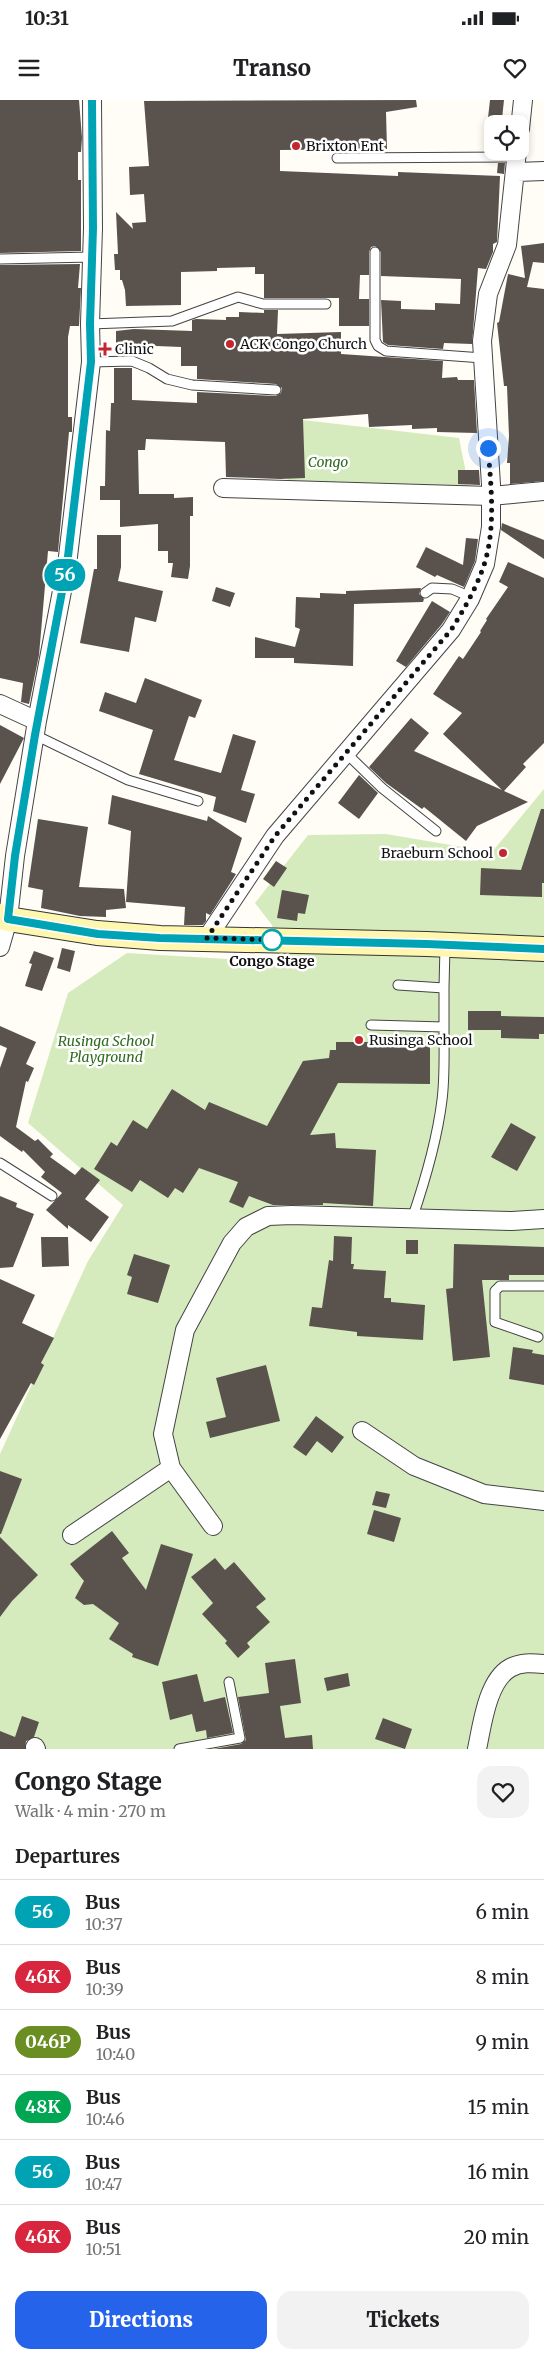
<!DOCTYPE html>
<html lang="en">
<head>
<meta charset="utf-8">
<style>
	body { margin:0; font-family:Merriweather,serif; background:#f2f2f2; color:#202124; height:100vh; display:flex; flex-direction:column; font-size:19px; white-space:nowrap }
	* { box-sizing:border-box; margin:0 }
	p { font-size:16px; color:#757577 }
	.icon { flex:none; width:28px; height:28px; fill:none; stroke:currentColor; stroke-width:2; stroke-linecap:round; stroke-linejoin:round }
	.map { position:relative; height:1649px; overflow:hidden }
	.panel { display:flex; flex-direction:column; background:#fff; flex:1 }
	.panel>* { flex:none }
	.badge { padding:0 10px; border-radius:16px; font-size:18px; line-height:32px }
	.fabs { position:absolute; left:484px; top:15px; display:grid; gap:10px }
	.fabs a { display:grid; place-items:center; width:45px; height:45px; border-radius:10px; background:#fff; box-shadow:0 2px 8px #0003; font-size:25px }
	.you { position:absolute; width:25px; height:25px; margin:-12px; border:4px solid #fff; border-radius:50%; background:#1a73e8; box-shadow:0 0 0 8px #1a73e833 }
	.map>.badge { position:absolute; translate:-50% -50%; box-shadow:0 0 0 2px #fff }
	h2 { padding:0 15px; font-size:19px; line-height:45px }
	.round { display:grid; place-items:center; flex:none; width:52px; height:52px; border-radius:15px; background:#f2f2f2 }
	.headline { display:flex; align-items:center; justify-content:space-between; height:85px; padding:0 15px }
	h1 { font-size:24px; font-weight:800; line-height:38px }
	.primary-button { display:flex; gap:10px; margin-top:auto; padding:10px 15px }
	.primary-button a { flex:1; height:58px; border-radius:15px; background:#2563eb; color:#fff; font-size:20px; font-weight:800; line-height:58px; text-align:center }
	.primary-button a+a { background:#f2f2f2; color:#202124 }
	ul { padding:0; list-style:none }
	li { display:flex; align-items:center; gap:15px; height:65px; padding:0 15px; border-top:1px solid #e0e0e0 }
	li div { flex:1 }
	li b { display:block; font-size:19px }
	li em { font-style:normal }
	li .badge { min-width:55px; font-weight:700; text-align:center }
	.status { display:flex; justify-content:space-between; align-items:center; height:35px; padding:0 25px; background:#fff; direction:ltr }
	.status svg { height:14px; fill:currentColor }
	header { display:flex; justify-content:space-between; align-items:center; height:65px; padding:0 15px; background:#fff; font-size:22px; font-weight:800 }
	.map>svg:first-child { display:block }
	.green { fill:#d5ebbd }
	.building { fill:#5a524d }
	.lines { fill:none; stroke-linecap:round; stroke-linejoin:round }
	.service-casing { stroke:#444; stroke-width:11 }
	.minor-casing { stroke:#444; stroke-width:20 }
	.secondary-casing { stroke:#333; stroke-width:26 }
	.service { stroke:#fff; stroke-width:9 }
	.minor { stroke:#fff; stroke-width:18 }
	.secondary { stroke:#fff6b0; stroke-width:24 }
	.line-casing { stroke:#fff; stroke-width:11 }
	.line { stroke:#00a3b4; stroke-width:8 }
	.walk { stroke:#111; stroke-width:5; stroke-dasharray:0 9 }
	.poi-dot { fill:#c4262e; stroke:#fff; stroke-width:2 }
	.stop-dot { fill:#fff; stroke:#00a3b4; stroke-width:2.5 }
	.labels { text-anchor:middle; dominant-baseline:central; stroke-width:5; stroke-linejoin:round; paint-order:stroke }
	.poi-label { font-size:14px; fill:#111; stroke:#fff; text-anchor:start }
	.park-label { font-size:14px; font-style:italic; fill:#2f6b1f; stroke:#fff }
	.stop-label { font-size:14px; font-weight:bold; fill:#111; stroke:#fff }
</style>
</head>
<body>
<div class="status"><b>10:31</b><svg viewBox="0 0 49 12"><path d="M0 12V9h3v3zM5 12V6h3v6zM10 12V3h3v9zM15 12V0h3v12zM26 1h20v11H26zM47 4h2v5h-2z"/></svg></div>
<header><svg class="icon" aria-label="menu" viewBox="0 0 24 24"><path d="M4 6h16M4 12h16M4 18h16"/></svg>Transo<svg class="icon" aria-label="heart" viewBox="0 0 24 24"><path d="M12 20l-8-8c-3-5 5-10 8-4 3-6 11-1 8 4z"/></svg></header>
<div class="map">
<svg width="544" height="1649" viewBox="0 0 544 1649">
	<rect width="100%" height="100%" fill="#fffdf5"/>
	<!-- green -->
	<path class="green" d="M294,319l165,19 12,60 -186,2z
		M544,689v960h-544v-295l88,-193 35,-56 -95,-82 40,-130 59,-40 152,9 -7,-37 -17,-22 53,-68 78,-1 106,18z"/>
	<!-- building -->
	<path class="building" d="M0,0h79l3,38 -1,14h-3v28h3v71l-81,2z
		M416,0l1,7 -31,5 1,37 -107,1v21l118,5v-4l102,4 -3,66 -4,2v8l-7,17 -8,-1 -6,76 -28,-1 -1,6 -55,-4 -5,-3 -2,-42 20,1v8l34,1v-7l25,1 1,-25 -80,-3v-24l-6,-6 -4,1 -2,5v23h-9l-1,24h10v27h-30v-28h-75v-24h-9v-7l-38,1v3l-36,1v33l-55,1 -1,-16 -3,-10h-2v-10h-5l-1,-16h4l-2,-42 17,17 -1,-6 14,-1 -2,-28 -14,1 -1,-28 20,-1 -5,-65z
		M490,0h14l-2,19 -14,-1z
		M498,63h7l-1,11 -7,-1z
		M544,143v20l-11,-1 -6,25 17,2v192l-34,3v-21h-3l2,-27 -2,-50h-3l-7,-63 2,-1 9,-48 17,4 -4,-32z
		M80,164l-2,24h3l-2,38h-9l-2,11v80h4v15h-3l-11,120 -10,-1 -9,104 -10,49 -8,-2 2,-19 -23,-5v-413z
		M264,210h14l-1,24 64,-2v22l102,7 -1,17 15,-1 1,3h16l3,53 -40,-1v-4l-25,1v-4l-43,2 -1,-13 -65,5 2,59 -25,1 -54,-2 -1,-35 -79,-3 -1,11h-7l1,44h35v4l19,-1v19h-3v50l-2,13 -17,-2 2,-14h-5v-12h-10v-27l-38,3v-27h-20v-14h5l1,-56 4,1 1,-28h3v-35h18v32l65,3v-11l79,4 5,-3 1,-5 -6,-4 -79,-5v-13h-16v-19l-49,-2v10h-16v-24l18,-2 58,2v-11l4,-1 30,1v-3h13v-5l25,1z
		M458,370h21l1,15 -22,-1z
		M502,423l42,17v19l-43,-29z
		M97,435h24v32l-3,14 45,10 -7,31 -21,-5 -6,35 -49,-9 14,-74h3z
		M466,438l12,1 -3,22 -11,26 -27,-12 -2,2 -19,-10 10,-20 37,18z
		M508,462l36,16v165l-21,21 3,3 -22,24 24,11 -51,24 -11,15 -42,-34 -2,2 -36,-26 -17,-16 42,-49 18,15 -15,18 88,39 -59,-56 19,-21 -29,-19 26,-38 4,3 18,-27 -1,-1 7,-11 -1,-1 22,-32 -9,-5z
		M216,487l19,6 -5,14 -18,-6z
		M421,488l-2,6 5,5 -1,3 -69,2 -1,62 -59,-3v-5h-39v-21l40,10 5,-18 -5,-2 1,-30 24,1v-5l26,1v-3z
		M432,501l18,11 -8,12 -36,43 -10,-6z
		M145,578l57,22 -7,18 -6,-2 -15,44 47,13 12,-39 23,7 -15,49 14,4 -9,29 -33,-12 3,-14 -77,-23 14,-44 -54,-19 6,-19 31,11z
		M0,625l24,13 -24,46z
		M359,675l19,18 -19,26 -21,-16z
		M112,695l95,26 1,-5 34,22 -11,34 5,2 -3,5 -23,36 -4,-2v8l-3,4h-19l1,-18 -59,-5 5,-71 -23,-7z
		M541,709h3v74h-2v14l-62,-2 1,-27 40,2z
		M38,719l50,8 -9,60 45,2 2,19 -20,2v7l-26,-1 -39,-8 2,-18 -15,-3z
		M276,761l11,7 -13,19 -11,-8z
		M282,790l27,5 -4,19 -7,-1 -1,8 -20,-3z
		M62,848l13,3 -5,21 -13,-4z
		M34,851l20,7 -12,33 -17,-5 7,-22 -3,-1z
		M468,911h33v5l43,1v17h-5v5l-38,-1v-8h-33z
		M0,926l36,16 -10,22 8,4 -6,14 -2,-1 -10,46 19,14 3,-2 15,15 -3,3 25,18 7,-8 18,13 -15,19 24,18 -18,25 -23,-17v4l-22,-19 16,-17 -21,-16 4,-5 -22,-22 -1,2 -22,-16v-68l7,-20 -7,-3z
		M336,942h94v42l-92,-1 -28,52 25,-2 1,15 40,2 -3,56 -50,-3v2h-50l-24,-9 -6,12 -14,-6 9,-20 -39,-14 -16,25 -8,-5 -7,10 -28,-18 -8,12 -38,-23 17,-27 6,4 16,-26 14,9 25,-40 33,21 4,-8 58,24 36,-65 26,-3 1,-8h6z
		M511,1023l25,14 -19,34 -26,-14z
		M0,1096l17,7 -1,4 18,7 -21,53 -13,1z
		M334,1136l18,1 -1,27h3l-1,5 33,2 -2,27h7v4l34,3 -2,35 -66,-4v-4l-48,-6 3,-19 10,1 7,-48 4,1z
		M41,1137h27l1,29 -27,1z
		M406,1140h12v14h-12z
		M454,1144l90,3v28h-35v5h-27l8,77 -37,4 -7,-72 7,-1z
		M134,1154l36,11 -12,38 -31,-9 5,-17 -5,-2z
		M0,1179l35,16 -13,28 32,15 -13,25 3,2 -10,20 -3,-2 -31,56z
		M513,1247l20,3 -1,3 12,2v30l-35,-6z
		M266,1265l14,56 -70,17 -4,-16 20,-5 -10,-39z
		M316,1316l28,21 -12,16 -15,-12 -11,15 -13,-9z
		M0,1371l22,8 -21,55h-1z
		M376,1391l14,3 -4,14 -14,-3z
		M374,1410l27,8 -7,24 -27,-8z
		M112,1431l17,22 -7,5 24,32 15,-46 32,10 -35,112 -26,-9 1,-3 -24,-15 10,-16 -26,-19 -9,1 -9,-7 9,-17 -14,-17z
		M0,1437l38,38 -26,26 -12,16z
		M215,1458l10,12 9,-8 32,37 -10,8 14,15 -23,21 3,4 -12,11 -13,-15 2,-2 -25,-27 11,-11 -22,-26z
		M295,1559l6,44 -21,3 5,32 27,-3 1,14h-99l27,-5 5,-4 -8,-43 31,-4 -4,-30z
		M348,1573l2,13 -23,5 -3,-13z
		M197,1574l7,28 21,-5 8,36 -26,5 -1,-8 -10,2 -4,-18 -22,6 -8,-38z
		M22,1616l17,6 -5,15 -8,4 -1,8h-25v-18l15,6z
		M383,1618l29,11 -7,20 -30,-10z"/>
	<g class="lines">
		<defs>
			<path id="service" d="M337,58l180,-1
				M375,152v88l3,6 8,5 97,7
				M0,159l92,-2
				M90,224l82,-3 66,-24 25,7h63
				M91,262l41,-1 17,7 18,11 25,6 84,5
				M425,493l7,-5 20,1 19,8
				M35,635l93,45 70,21
				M346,653l36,35 54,43
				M398,885l46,3v39
				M444,888l1,-42
				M371,925l73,2c0,25 1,49 -2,73 -5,41 -17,81 -30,119
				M0,1063l52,33
				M538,1237l-43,-15v-31l5,-5h44
				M179,1649l61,-11 -11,-56"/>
			<path id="minor" d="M520,29l3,-29
				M517,72l27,-1
				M223,388l268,8 53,-5
				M0,604l37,17
				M207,838l68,-102 176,-206 19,-31 15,-35 6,-37v-42l-9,-144 6,-47 19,-49 10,-94
				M0,847l8,-28 7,-63 22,-135 30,-156 24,-203 -1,-38 3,-96 -1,-128
				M362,1331l52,35 70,28 60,7
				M213,1426l-42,-58 -8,-34 22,-104 47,-87 14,-16 22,-11 24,-1 220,6 32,-2
				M72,1435l99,-67
				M35,1647l1,2
				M477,1649c5,-23 10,-68 33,-81 11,-6 22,-5 34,-4"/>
			<path id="secondary" d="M0,816l8,3 89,14 63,5 267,6 117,5"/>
		</defs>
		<!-- service casing -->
		<use href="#service" class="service-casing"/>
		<!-- minor casing -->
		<use href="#minor" class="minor-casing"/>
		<!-- secondary casing -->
		<use href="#secondary" class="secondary-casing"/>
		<!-- service -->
		<use href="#service" class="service"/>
		<!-- minor -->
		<use href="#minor" class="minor"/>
		<!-- secondary -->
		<use href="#secondary" class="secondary"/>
	</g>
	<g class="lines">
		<defs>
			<path id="line" d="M92,0l1,128 -3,96 1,38 -24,203 -32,170 -20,121 -7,63 90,15 62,4 267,6 117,5"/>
		</defs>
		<!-- line casing -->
		<use href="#line" class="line-casing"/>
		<!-- line -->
		<use href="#line" class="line"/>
		<!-- walk -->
		<path class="walk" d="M272,840h8l-73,-2 68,-102 176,-206c13,-21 25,-41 33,-65 12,-37 7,-79 4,-117"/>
	</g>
	<!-- markers -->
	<g class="poi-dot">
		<circle cx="296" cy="46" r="5"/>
		<circle cx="230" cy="244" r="5"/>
		<path d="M102.5 241.5h5v5h5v5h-5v5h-5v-5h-5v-5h5z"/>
		<circle cx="503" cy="753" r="5"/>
		<circle cx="359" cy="940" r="5"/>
	</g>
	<circle class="stop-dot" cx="272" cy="840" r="10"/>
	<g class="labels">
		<!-- poi labels -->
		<g class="poi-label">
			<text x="306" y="46">Brixton Ent</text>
			<text x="240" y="244">ACK Congo Church</text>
			<text x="115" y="249">Clinic</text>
			<text x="493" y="753" text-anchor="end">Braeburn School</text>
			<text x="369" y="940">Rusinga School</text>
		</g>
		<!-- park labels -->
		<g class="park-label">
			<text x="328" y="362">Congo</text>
			<text x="106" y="941">Rusinga School<tspan x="106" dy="16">Playground</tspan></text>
		</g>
		<!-- stop labels -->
		<g class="stop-label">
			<text x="272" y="861">Congo Stage</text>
		</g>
	</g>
</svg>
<div class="fabs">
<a><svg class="icon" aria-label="locate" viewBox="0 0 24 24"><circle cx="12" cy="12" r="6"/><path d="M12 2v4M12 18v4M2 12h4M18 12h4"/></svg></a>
</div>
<div class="you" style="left:488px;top:348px"></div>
<b class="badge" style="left:65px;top:475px;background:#00a3b4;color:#fff">56</b>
</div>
<section class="panel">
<div class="headline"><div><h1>Congo Stage</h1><p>Walk · 4 min · 270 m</p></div><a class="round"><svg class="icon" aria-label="heart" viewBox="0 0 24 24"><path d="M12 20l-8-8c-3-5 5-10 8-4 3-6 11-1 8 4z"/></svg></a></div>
<h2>Departures</h2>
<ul>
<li><span class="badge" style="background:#00a3b4;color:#fff">56</span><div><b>Bus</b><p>10:37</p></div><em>6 min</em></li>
<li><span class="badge" style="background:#d7263d;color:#fff">46K</span><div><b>Bus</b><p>10:39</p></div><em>8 min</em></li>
<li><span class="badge" style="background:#6b8e23;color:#fff">046P</span><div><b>Bus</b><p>10:40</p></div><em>9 min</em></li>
<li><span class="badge" style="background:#00a651;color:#fff">48K</span><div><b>Bus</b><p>10:46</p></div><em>15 min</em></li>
<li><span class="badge" style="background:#00a3b4;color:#fff">56</span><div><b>Bus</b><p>10:47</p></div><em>16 min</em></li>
<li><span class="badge" style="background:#d7263d;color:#fff">46K</span><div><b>Bus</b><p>10:51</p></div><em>20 min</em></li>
</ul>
<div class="primary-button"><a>Directions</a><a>Tickets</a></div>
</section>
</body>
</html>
